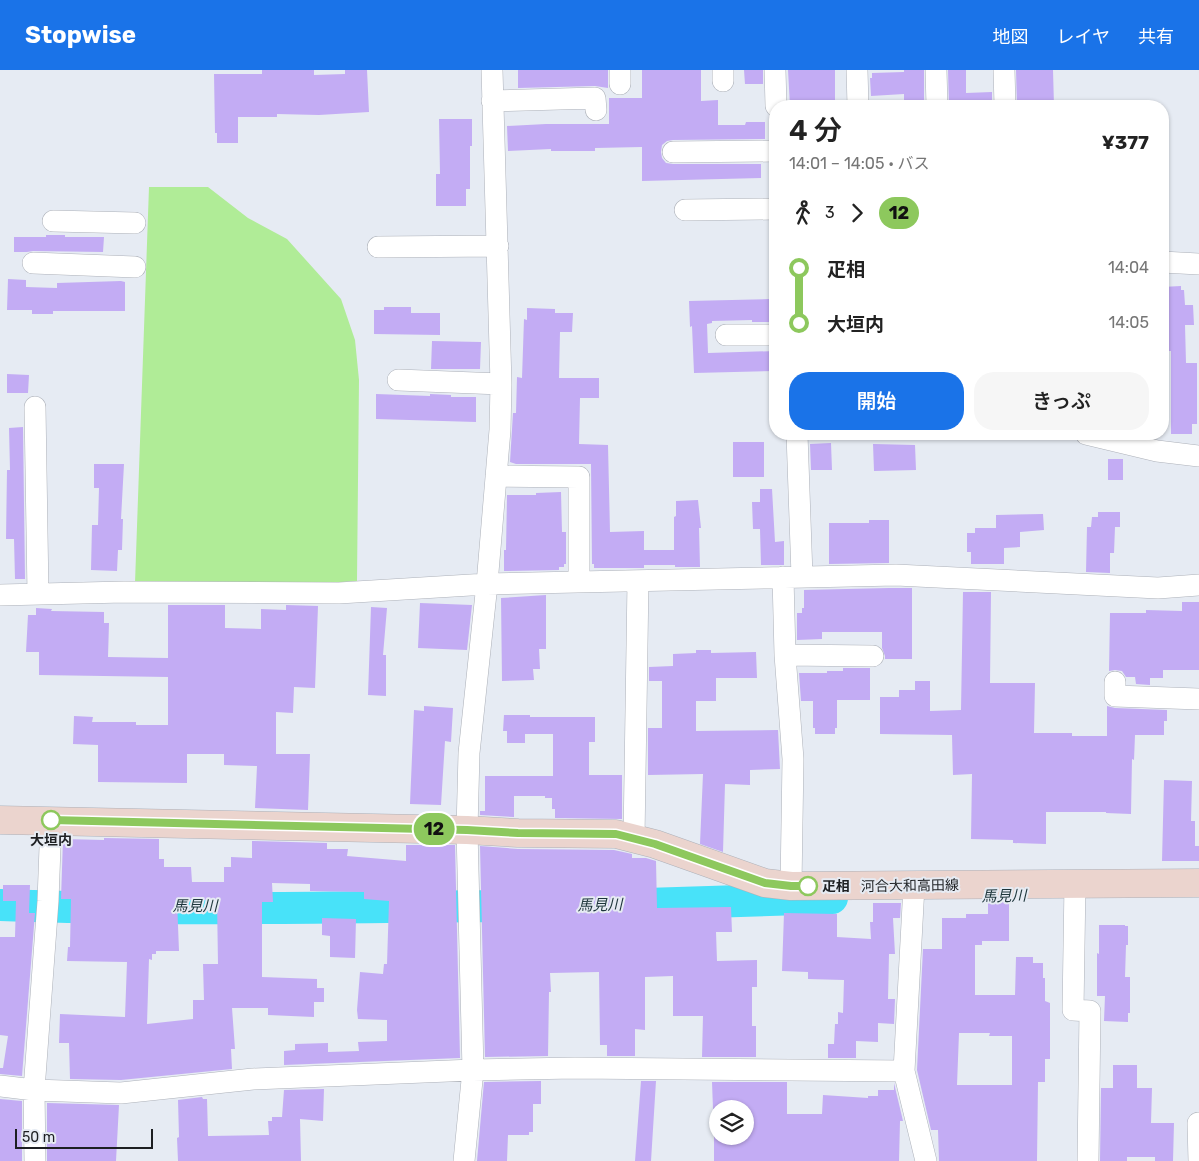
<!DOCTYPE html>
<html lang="ja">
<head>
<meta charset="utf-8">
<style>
	body { margin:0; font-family:Rubik,"Noto Sans JP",sans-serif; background:#f6f6f6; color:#222; height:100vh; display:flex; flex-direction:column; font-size:19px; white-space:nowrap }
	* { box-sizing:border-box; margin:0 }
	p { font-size:16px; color:#767676 }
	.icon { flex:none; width:28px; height:28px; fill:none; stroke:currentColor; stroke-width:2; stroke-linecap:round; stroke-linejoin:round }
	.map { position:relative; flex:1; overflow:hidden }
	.panel { position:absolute; left:769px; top:30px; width:400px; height:340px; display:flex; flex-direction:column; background:#fff; border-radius:20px; box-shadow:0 1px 4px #0004 }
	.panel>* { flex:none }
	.badge { padding:0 10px; border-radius:16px; font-size:18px; line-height:32px }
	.controls { position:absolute; left:709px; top:1030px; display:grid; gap:10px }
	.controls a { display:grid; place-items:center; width:45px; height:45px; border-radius:50%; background:#fff; box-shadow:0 1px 4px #0004; font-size:25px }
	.scale { position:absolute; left:15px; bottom:12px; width:138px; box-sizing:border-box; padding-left:5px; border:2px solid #1d1f22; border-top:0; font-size:14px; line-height:18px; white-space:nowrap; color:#1d1f22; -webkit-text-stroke:4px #e6ebf3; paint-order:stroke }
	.map>.badge { position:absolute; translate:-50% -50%; box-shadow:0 0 0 2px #fff }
	.legs { display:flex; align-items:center; gap:8px; height:55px; padding:0 20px; font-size:16px }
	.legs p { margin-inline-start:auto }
	.overview { display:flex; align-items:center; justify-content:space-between; height:85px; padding:0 20px }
	h1 { font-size:28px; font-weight:600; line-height:38px }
	.primary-button { display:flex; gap:10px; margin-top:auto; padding:10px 20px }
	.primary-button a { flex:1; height:58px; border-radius:20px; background:#1a73e8; color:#fff; font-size:20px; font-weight:600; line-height:58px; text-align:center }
	.primary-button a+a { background:#f6f6f6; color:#222 }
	ul { padding:0 20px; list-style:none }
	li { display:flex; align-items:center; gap:18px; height:55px; font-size:19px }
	li i { display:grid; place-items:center; width:8px; height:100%; margin:0 6px; background:currentColor }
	li i::after { content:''; width:12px; height:12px; margin:-6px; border:4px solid; border-radius:50%; background:#fff }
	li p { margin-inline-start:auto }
	li:first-child i { background:linear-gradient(#0000 50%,currentColor 0) }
	li:last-child i { background:linear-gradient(currentColor 50%,#0000 0) }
	header { display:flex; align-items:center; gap:30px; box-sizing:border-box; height:70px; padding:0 25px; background:#1a73e8; color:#fff }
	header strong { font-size:24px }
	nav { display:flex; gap:28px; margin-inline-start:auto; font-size:18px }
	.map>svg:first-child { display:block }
	.green { fill:#b0ec97 }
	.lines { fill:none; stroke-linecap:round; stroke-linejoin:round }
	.river { stroke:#48e2f9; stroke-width:32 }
	.building { fill:#c3acf4; fill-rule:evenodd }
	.minor-casing { stroke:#adb1b9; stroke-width:22 }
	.secondary-casing { stroke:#adb1b9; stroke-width:29 }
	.minor { stroke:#fff; stroke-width:21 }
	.secondary { stroke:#ebd4ce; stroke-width:28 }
	.line-1-casing { stroke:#fff; stroke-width:11 }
	.line-1 { stroke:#8dc85d; stroke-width:8 }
	.stop-1-dot { fill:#fff; stroke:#8dc85d; stroke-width:2.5 }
	.labels { text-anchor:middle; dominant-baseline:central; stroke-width:4; stroke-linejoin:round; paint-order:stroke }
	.stop-label { font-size:14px; font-weight:bold; fill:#1d1f22; stroke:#e6ebf3 }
	.street-label { font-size:14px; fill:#1d1f22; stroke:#e6ebf3 }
	.water-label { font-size:15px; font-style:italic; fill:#1d353a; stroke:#e6ebf3 }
</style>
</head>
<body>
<header>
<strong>Stopwise</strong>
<nav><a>地図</a><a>レイヤ</a><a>共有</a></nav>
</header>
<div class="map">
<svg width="1199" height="1091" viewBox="0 0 1199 1091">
	<rect width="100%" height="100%" fill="#e6ebf3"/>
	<!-- green -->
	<path class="green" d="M149,117h59l40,31 39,21 54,60 14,41 4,40 -2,201 -60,4 -162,-2z"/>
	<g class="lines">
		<!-- river -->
		<path class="river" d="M0,835c167,6 335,2 502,1
			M614,835l218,-7"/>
	</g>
	<!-- building -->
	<path class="building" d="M262,0h52v5l31,-1v-4h22l2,42 -50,3 -42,-1v3h-39v26h-21v-10h-2l-1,-59h48z
		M518,0h90v18l-13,-2 -77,2z
		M642,0h59v31l17,-1v25h27l1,-3h19v17l-92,1 -6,1 -5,4 -1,7 1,6 4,5 7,1h88v14l-119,3v-34l-47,1v3h-44v-2l-43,2 -1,-25 39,-2h63v-26h33z
		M744,0h19v14h-18z
		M788,0h47v36h-45z
		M904,0h20v36h-20v-12l-33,2 -1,-18h2v-5l32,-1z
		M948,0h18v23l26,-1v14h-43z
		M1016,0h37l1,36h-37z
		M439,49h33v27h-2v43h-4v17h-30v-32h4z
		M46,165h19v2h39l-1,15 -70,-1 -6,1h-13v-15h32z
		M8,209l18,1v7l31,1v-5l64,-2 4,1v29h-72v3h-21v-4h-25z
		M1181,216v4h3l1,15h8l1,20h-9l1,38h11v61h-5v10h-21v-83h-9v-64z
		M770,229l1,23h-19v-2l-40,1v2l-5,1 1,29 67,-2v20l-81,2 -2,-47 -2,1 -1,-26z
		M384,237h27v6h29v22l-66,-1v-24h10z
		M527,238l28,1v4h18l-1,19h-12l-1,46h40v20h-19l-1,46 29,1 2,87 34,-1v19h30v-33l2,-1v-15l22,-1 3,28h-2l1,39h-25v-2h-31v3h-50v-4h-2l-1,-100h-75l-6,-2 3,-49h3l1,-36 5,1 2,-59 3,1z
		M432,271l49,1 -1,27h-49z
		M7,304l22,1 -1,18h-21z
		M376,324l54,2v-2l21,1v2h25v25l-100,-3z
		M23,357l2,152h-10l-1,-40h-8l1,-69h3l-1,-42z
		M733,372h31v35h-31z
		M831,373l1,27h-21l-1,-26z
		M873,374l42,1 1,25 -42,1z
		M1108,389h15v21h-15z
		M94,394h30l-3,55h2l-1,31h-4l-1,21 -26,-1 1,-45h6l1,-37h-5z
		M760,419h12l3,53 9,-1v24h-23l-1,-36h-7l-1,-27h8z
		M561,422l1,40h4v32h-2v3h-5v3l-55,1v-21h2l1,-55h29v-2z
		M1098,442h22v15h-5l-1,26h-4v20l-24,-1 1,-45h4l1,-10h6z
		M1043,444l1,16 -24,2v15l-16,1v16h-33v-12h-4v-19h8v-5h21v-13z
		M869,450h20v43l-60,1v-41h40z
		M889,518h23v71h-27v-3l-3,-8v-16h-60v7l-25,1v-27h5v-5h2v-18z
		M963,522h28l-1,91h45l-1,50h38v3h35v-30l8,2 52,2v11h-3v14h-29l-1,25 -2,-1 -1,55 -25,-1v-1h-60v32l-33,-1v-3l-42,-1 1,-65 -19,1 -1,-40 -72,-1v-37h19v-7h16v-9h15v30l31,-1z
		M546,525v54h-7l1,20h-7l1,11 -32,1 -1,-83z
		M1182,532h17v68h-36v8h-13v7l-14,-1 -1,-7h-9l-4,-6 -7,-1 -6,1 1,-58h36v-3l36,1z
		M420,533l52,2 -5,45 -49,-2z
		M168,535h57v23l36,1v-20l25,1v-5l32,1 -3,82 -21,-1 -1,26 -17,-1v42h34l-2,56 -53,-2 2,-42 -33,-1v-11h-37v29l-89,-1v-37l-25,-1 1,-28 19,1 -1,5h44v3h32v-48l-129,-2v-23h-13l2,-37h8v-7l16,1 -1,2 53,1v11h5l-1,34 60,1z
		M371,537l16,1 -4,47h3v41l-18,-1z
		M696,580h15v3l45,-1 1,26h-41v23h-20v30l82,-1 2,39 -30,1v15l-25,-1 -2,68 -23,-8 3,-70 -55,1v-47h14v-47h-13v-14l24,-1v-12l23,-1z
		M843,598h27v32h-33v28h-2v6h-20v-6h-2v-27h-12l-2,-28h28v-2h16z
		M424,636l29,2 -2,34 -6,-1 -4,64 -31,-1 4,-94 10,1z
		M504,645h26v2h65v25h-6v33h33v44l-67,-1v-9h-3v-11h-7v-2h-31v21l-34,-2v-4h5v-35h68v-42h-28v9h-18v-12h-4z
		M1164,710l28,1 -1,40h4v25h4v15h-37z
		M104,768l55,1v20h5v8h27l1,15h32v-15h7v-10l21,1v-17l75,2v6h21l-1,7 59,5v-16h49l5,213 -176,7v-14l11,-1v-6l33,-1v9l31,-1 -1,-9 29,-1v-21l-29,-1 -1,-9 3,-38 23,2 1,-10h3l2,-63 -25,-2v-7l-54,-1v-7l-38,-1 1,19h-11v75l55,2v9h7v14h-10v15l-46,-2v-7h-36l3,41h-4l1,20 -111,11 -51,-1 -1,-36h-10l1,-29 65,3 2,-55 -60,-1 1,-14h2l1,-48h-10l2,-60 41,1zM177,830h40l1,64h-15l1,36h-11v19l-46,5 2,-65 3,1v-6h4v-3h23z
		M480,776l38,3 96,1 18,4v4h14l10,3 1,47 74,-1 1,25h-16l1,29 40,-1v27h-5v39h4v31h-54l1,-41h-30v-40l-28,1v53l-10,-1v27h-28v-11h-7l-1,-73 -49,1 1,19h-2l-1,64 -63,1z
		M3,815h27l-1,28h6l-13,163 -22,-2v-6h3l5,-32 -8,-1v-98h15l1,-36h-13z
		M988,832h21v39h-27v4h-7v50h40l1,-38h17v6h10v15h2v23l5,2v56h-5v23h-7l-1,79h-98l-1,-31h-7l-14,-60 6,-121h19v-31h24v-4h22zM959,963h31l-1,3h23v49h-55z
		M873,833h28l-1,15h-7l2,36h-6l-1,45h7l-1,25 -16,-1v19l-22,-1v17h-28v-14h6l1,-20h3v-12l5,1 1,-33 -36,-1v-7l-26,-1 2,-58 53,1v23l34,2 -1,-17h3z
		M322,848l34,1 -1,39 -25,-1v-21l-8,-1z
		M1099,855h26v1h3v19h-2l-1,32h5v36h-2v9l-24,-1 1,-25h-8v-43l2,1z
		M1113,995h24v23h15l-1,35h23l-1,38h-18v-4h-28v4h-27l1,-73h12z
		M541,1011v23h-8v28h-4v3h-21l-1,26h-30l7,-79z
		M641,1011h15l-5,80h-16z
		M712,1012h75v32h35l1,-19 45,3v-2h10v-6h16v-7l9,38h-3l-1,40h-185v-25h31v-27h-32z
		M324,1019l-1,32 -23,-2 1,42h-123l-1,-23 2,-1 -1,-37 24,-3 1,2h4l1,37 61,-1 -1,-14h4v-4h10l2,-27z
		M0,1029l22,2v60h-22z
		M47,1033l72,2 -3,56h-69z"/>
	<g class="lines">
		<defs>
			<path id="minor" d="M620,0v14
				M723,0v11
				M775,0l1,36
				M857,0l1,36
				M936,0l1,36
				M1004,0l1,36
				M492,31l103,-3 1,12
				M673,82l102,-1
				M685,140l90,-1
				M53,151l82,2
				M378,177l120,-1
				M1162,192l37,2
				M33,193l102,4
				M726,265h49
				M398,310l103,4
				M35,337l3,187
				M797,364l5,142
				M1086,364l71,17 42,5
				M496,406l83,1v105
				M783,507l2,78 8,104 -2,127
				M0,525l124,-3 215,1 148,-9 409,-9 262,13 41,-3
				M785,585l88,1
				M1115,612v14l84,3
				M634,769l4,-258
				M1075,813l-2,127 17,1 -2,150
				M914,816l-10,185 22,90
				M0,1016l34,4 87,3 132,-14 220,-9 102,-2 329,3
				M1198,1053l1,38
				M35,1091l-1,-71 14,-189 3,-81
				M464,1091l9,-91 -6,-240 2,-77 18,-169 13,-154 1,-46 -9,-314"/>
			<path id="secondary" d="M0,750l467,10 51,3 98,1 39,10 110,39 26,3 408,-3"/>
		</defs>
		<!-- minor casing -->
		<use href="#minor" class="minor-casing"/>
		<!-- secondary casing -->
		<use href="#secondary" class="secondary-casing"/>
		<!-- minor -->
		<use href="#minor" class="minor"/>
		<!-- secondary -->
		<use href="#secondary" class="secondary"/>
	</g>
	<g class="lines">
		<defs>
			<path id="line-1" d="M51,750l416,10 51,3 98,1 39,10 110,39 26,3h17"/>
		</defs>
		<!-- line-1 casing -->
		<use href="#line-1" class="line-1-casing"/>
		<!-- line-1 -->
		<use href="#line-1" class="line-1"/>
	</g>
	<!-- markers -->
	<g class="stop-1-dot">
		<circle cx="51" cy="750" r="9"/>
		<circle cx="808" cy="816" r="9"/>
	</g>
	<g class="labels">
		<!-- stop labels -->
		<g class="stop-label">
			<text x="51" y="770">大垣内</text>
			<text x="822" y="816" text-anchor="start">疋相</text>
		</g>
		<!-- street labels -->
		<g class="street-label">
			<text transform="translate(910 816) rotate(-1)">河合大和高田線</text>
		</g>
		<!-- water labels -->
		<g class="water-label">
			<text transform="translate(1004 826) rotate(-1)">馬見川</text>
			<text transform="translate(600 835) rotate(-1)">馬見川</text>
			<text x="195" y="836">馬見川</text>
		</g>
	</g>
</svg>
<div class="controls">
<a><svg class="icon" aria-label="layers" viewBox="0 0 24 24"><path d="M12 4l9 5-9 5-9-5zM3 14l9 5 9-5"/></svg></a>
</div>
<div class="scale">50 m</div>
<b class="badge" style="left:434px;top:759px;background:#8dc85d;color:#111">12</b>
<section class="panel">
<div class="overview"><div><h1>4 分</h1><p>14:01 – 14:05 · バス</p></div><b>¥377</b></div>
<div class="legs"><svg class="icon" aria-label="walk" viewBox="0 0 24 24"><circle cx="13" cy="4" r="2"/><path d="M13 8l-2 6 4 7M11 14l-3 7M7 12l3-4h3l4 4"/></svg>3<svg class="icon" aria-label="forward" viewBox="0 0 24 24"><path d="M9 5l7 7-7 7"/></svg><b class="badge" style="background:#8dc85d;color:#111">12</b></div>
<ul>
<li><i style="color:#8dc85d"></i><b>疋相</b><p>14:04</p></li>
<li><i style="color:#8dc85d"></i><b>大垣内</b><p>14:05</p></li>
</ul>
<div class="primary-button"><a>開始</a><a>きっぷ</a></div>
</section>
</div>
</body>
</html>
